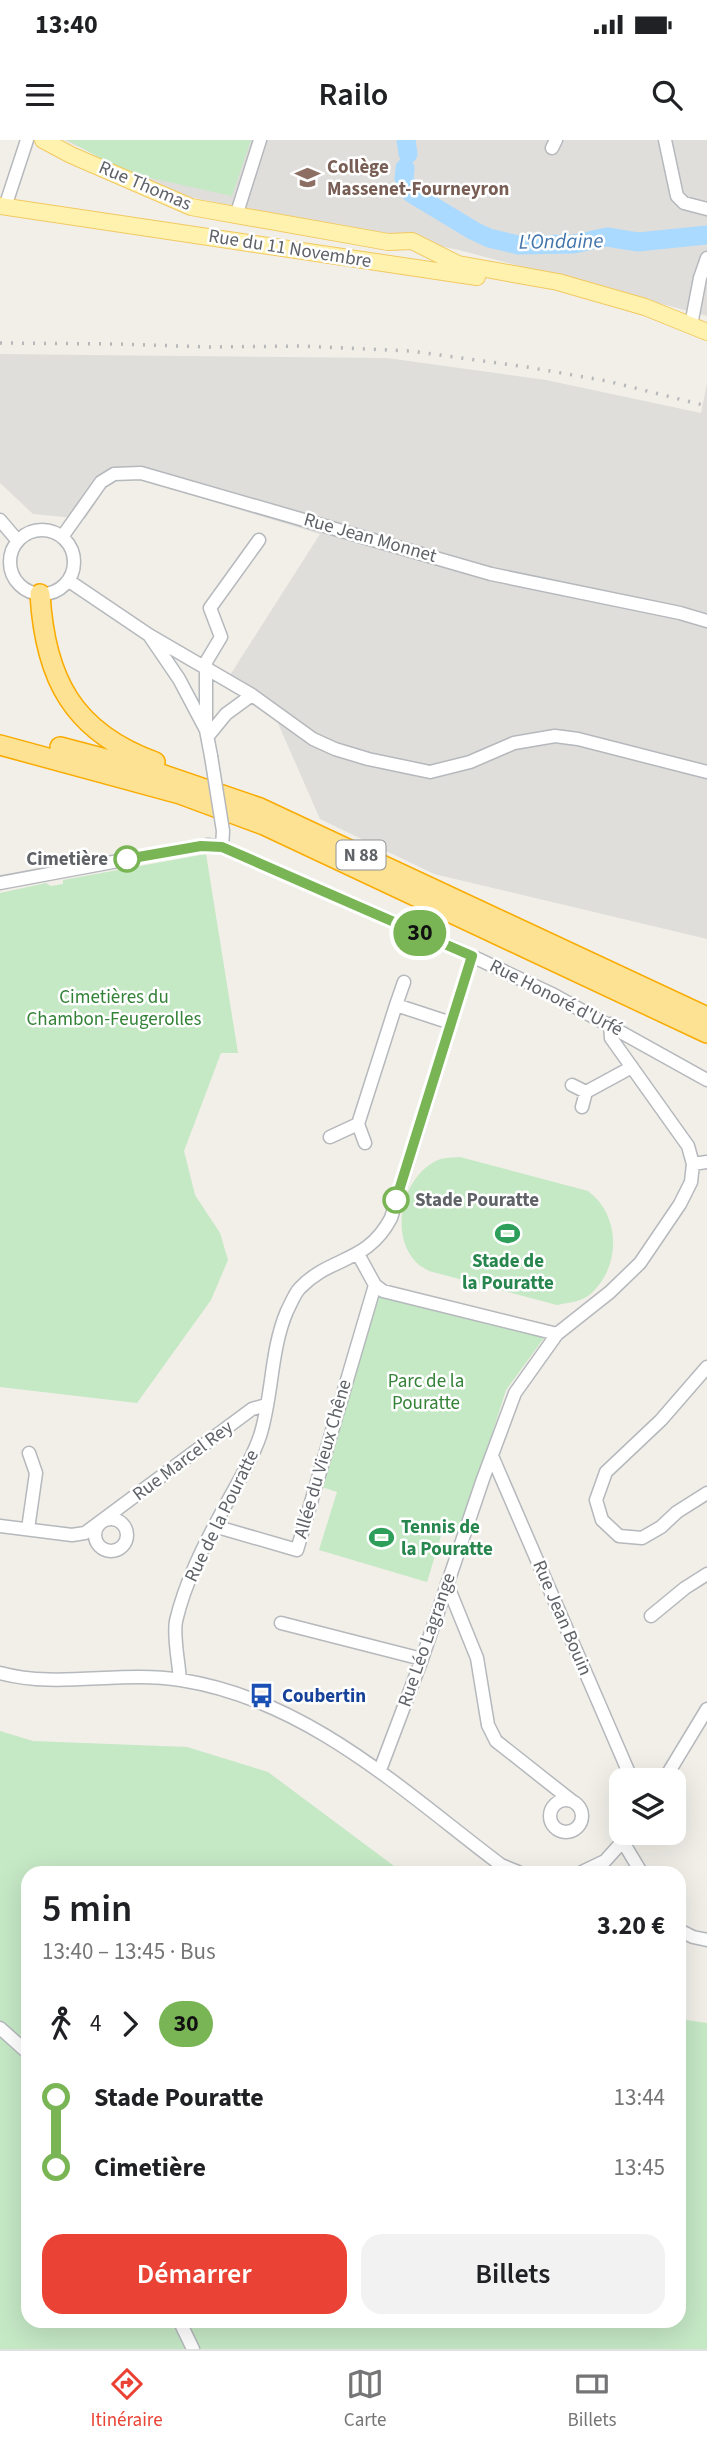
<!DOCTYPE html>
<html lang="fr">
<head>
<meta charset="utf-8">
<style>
	body { margin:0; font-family:"Source Sans 3",sans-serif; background:#f2f2f2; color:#202124; height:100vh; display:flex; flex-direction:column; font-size:26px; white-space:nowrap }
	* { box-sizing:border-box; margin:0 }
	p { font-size:23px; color:#757577 }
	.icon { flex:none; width:38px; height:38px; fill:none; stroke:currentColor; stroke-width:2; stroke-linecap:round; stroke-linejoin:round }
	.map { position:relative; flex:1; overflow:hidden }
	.side { position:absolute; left:21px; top:1726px; width:665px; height:462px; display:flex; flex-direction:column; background:#fff; border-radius:21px; box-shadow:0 7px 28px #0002 }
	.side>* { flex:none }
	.badge { padding:0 14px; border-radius:23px; font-size:24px; line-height:46px }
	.buttons { position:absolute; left:609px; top:1628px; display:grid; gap:14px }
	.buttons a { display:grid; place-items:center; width:77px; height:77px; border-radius:14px; background:#fff; box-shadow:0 7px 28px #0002; font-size:35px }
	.map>.badge { position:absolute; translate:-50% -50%; box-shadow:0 0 0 4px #fff }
	.legs { display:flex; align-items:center; gap:10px; height:77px; padding:0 21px; font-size:23px }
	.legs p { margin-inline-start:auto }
	.summary { display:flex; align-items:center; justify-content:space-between; height:119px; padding:0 21px }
	h1 { font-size:38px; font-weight:600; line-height:52px }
	.cta { display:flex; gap:14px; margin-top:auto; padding:14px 21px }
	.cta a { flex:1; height:80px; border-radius:21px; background:#ea4335; color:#fff; font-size:28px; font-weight:600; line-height:80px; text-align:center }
	.cta a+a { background:#f2f2f2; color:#202124 }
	ul { padding:0 21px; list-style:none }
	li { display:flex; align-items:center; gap:24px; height:70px; font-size:26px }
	li i { display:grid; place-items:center; width:10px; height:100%; margin:0 9px; background:currentColor }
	li i::after { content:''; width:18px; height:18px; margin:-9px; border:5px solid; border-radius:50%; background:#fff }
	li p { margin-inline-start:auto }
	li:first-child i { background:linear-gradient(#0000 50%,currentColor 0) }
	li:last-child i { background:linear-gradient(currentColor 50%,#0000 0) }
	.status { display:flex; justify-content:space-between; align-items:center; height:49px; padding:0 35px; background:#fff; direction:ltr }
	.status svg { height:19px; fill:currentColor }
	header { display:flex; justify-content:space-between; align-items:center; height:91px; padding:0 21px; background:#fff; font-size:32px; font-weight:600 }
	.menu { display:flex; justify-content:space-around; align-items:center; height:98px; border-top:2px solid #e0e0e0; background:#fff; font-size:19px; color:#757577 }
	.menu a { display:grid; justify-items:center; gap:4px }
	.menu .on { color:#ea4335 }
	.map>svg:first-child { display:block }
	.industrial { fill:#e0deda }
	.green { fill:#c5e8c5 }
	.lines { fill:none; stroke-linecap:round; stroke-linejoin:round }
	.river { stroke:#aadaff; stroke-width:19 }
	.minor-casing { stroke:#b5b8bc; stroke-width:15 }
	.major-casing { stroke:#f2c960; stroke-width:18 }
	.highway-casing { stroke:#f9ab00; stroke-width:22 }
	.minor { stroke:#fff; stroke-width:12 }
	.major { stroke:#fff2af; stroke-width:16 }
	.highway { stroke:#fde293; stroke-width:19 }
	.rail { stroke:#b6b7b8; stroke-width:3.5; stroke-dasharray:2 9; stroke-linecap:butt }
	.minor-bridge-casing { stroke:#b5b8bc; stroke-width:15; stroke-linecap:butt }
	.minor-bridge { stroke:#fff; stroke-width:12 }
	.line-1-casing { stroke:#fff; stroke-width:16 }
	.line-1 { stroke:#79b555; stroke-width:10 }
	.stop-1-dot { fill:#fff; stroke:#79b555; stroke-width:3.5 }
	.labels { text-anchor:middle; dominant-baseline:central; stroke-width:5; stroke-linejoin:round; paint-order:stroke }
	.shield { fill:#fff; stroke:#8f9295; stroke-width:2 }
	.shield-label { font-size:18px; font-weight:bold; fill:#5f6368 }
	.education-label { font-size:19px; font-weight:bold; fill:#785e54; stroke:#fff; text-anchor:start }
	.street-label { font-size:19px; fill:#5f6368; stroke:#fff }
	.stop-label { font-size:19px; font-weight:bold; fill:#5f6368; stroke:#fff; text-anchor:end }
	.park-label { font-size:19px; fill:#348238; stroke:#fff }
	.leisure-label { font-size:19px; font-weight:bold; fill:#27864d; stroke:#fff }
	.transit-label { font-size:19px; font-weight:bold; fill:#164399; stroke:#fff; text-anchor:start }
	.water-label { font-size:21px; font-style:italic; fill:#4174aa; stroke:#fff }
</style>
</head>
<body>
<div class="status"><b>13:40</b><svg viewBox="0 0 49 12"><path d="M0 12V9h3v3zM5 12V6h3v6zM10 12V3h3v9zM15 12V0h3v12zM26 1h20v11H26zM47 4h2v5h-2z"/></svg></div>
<header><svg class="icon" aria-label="menu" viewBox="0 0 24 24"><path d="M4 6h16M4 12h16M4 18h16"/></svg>Railo<svg class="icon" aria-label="search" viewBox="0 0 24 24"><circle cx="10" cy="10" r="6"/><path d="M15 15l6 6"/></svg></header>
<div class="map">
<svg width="707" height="2209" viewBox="0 0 707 2209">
	<rect width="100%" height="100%" fill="#f1efe8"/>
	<!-- industrial -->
	<path class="industrial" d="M64,0h643v176l-248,-66 -275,-54z
		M0,214l387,4 159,22 155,33 6,-30v556l-273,-65 -114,-55 -54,-123 -36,-21 90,-141 -192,-58 -19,7 -24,36 -52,-5 -33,-31z"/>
	<!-- green -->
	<path class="green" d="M67,0h184l-19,56 -104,-23z
		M206,714l32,199h-17l-37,98 11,44 25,38 8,27 -17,40 -74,103 -137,-16v-494l46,-10 5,3 12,-2v-4z
		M460,1017l128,34c34,25 33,79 0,105 -9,6 -21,7 -31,9l-128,-34c-5,-3 -11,-6 -14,-10 -26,-28 -12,-86 23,-101 7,-3 15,-2 22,-3z
		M376,1153l165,41 3,4 -38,52 -45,141 -17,-5 -17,56 -108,-32 18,-58 -18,-6z
		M0,1591l33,10 154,6 81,25 134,100h-374v448h651v-301l28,4v326h-707z"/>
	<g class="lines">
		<!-- river -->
		<path class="river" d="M406,0l2,14
			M405,28l-1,11 7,14 63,38 15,7 29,7 56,-1 33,-7 31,5 69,-7"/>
		<defs>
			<path id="minor" d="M665,0l12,56 7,7 23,6
				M552,8l4,-8
				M5,67l22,-67
				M236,76l24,-76
				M691,185l9,-47 7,-20
				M0,380l17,20
				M10 422a32 32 0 1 1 64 0a32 32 0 1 1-64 0Z
				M62,397l39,-55 13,-8 27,-1 350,101 189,39 27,8
				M69,441l80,54 30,44 27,51 5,26
				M149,495l103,60 61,44 22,10 33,10 62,13 40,-10 44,-19 41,-7 23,3 129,33
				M206,588v-66l15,-25 -11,-29 49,-68
				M208,596l18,-22 26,-19
				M0,743l188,-35 20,-3 14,2 237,103 95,45 153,85
				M396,865l8,-23
				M572,945l14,7
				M582,967l4,-15 46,-25
				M358,984l7,19
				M330,997l28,-13 38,-119 55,18
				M693,1024l14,-2
				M358,1114l17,31 8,6 174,43
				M707,1227l-46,53 -55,52 -10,28 6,20 17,16 23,2 19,-11 16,-15 30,-19
				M492,1316l140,324
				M95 1395a16 16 0 1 1 32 0a16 16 0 1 1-32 0Z
				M0,1386l72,9 13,-2 167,-124 14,-4
				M214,1386l83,24 78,-265
				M28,1389l8,-56 -7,-20
				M447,1444l30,74 11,67 8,16 76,60
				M651,1476l34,-28 22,-14
				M281,1483l141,36
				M0,1533c59,16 120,-3 181,7 127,20 222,111 320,185l17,7
				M180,1540c-1,-16 -7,-44 -4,-59 9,-39 29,-78 48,-113 13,-24 27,-46 36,-72 13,-41 10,-85 27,-125 4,-7 7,-17 13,-23 30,-32 67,-24 91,-70l81,-262
				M380,1630l42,-111 61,-180 32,-86 42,-59 53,-42 30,-29 40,-59 11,-22 2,-18 -5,-18 -77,-108 -1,-14
				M664,1640l43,-71
				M550 1676a16 16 0 1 1 32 0a16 16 0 1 1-32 0Z
				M623,1702l18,30
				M582,1732l23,-11 26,-29
				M679,1790l14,7 14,3
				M0,1888l28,25
				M179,2180l14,29"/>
			<path id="major" d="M43,0l28,15 120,52 197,35 24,-1 46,23 100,18 87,25 62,25
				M0,66l477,71"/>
			<path id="highway" d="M40,454c5,85 33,138 115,168
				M0,605l180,49 84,31 443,208
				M60,607l95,25 105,36 447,209"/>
		</defs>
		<!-- minor casing -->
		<use href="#minor" class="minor-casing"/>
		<!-- major casing -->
		<use href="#major" class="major-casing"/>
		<!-- highway casing -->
		<use href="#highway" class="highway-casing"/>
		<!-- minor -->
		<use href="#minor" class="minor"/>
		<!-- major -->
		<use href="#major" class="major"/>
		<!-- highway -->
		<use href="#highway" class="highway"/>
		<!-- rail -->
		<path class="rail" d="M0,203l118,1 92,3 90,-1 110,5 117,16 80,14 100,25"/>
		<defs>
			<path id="minor-bridge" d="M211,616l12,75 -1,16"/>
		</defs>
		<!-- minor-bridge casing -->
		<use href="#minor-bridge" class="minor-bridge-casing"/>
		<!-- minor-bridge -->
		<use href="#minor-bridge" class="minor-bridge"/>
	</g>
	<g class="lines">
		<defs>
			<path id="line-1" d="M127,719l74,-13 21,1 250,109 -76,244"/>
		</defs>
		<!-- line-1 casing -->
		<use href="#line-1" class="line-1-casing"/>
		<!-- line-1 -->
		<use href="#line-1" class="line-1"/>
	</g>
	<!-- icons -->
	<defs>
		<symbol id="school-bare" viewBox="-9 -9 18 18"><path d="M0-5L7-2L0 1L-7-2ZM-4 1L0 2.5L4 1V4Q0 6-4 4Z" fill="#8d6e63" stroke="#fff" stroke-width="2.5" paint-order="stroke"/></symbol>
		<symbol id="stadium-bare" viewBox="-9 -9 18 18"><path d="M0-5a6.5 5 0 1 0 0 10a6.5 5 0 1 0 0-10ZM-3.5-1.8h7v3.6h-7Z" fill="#2e9e5b" stroke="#fff" stroke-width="2.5" paint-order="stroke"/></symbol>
		<symbol id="bus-bare" viewBox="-9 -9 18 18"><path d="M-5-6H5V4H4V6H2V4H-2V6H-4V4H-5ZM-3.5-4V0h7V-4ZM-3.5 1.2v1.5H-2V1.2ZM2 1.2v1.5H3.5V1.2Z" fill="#1a4fb4" stroke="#fff" stroke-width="2.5" paint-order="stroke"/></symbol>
	</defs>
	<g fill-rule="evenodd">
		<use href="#school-bare" x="290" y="20" width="35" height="35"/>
		<use href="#stadium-bare" x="490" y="1076" width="35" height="35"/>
		<use href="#stadium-bare" x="364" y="1380" width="35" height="35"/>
		<use href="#bus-bare" x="244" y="1538" width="35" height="35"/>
	</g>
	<!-- markers -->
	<g class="stop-1-dot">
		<circle cx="127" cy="719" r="12"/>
		<circle cx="396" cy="1060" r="12"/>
	</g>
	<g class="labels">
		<!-- shield labels -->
		<rect class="shield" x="336.5" y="700.5" width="49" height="29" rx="5"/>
		<g class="shield-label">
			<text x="361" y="715">N 88</text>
		</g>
		<!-- education labels -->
		<g class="education-label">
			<text x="327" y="27">Collège<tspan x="327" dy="22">Massenet-Fourneyron</tspan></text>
		</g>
		<!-- street labels -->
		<g class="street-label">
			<text transform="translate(145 46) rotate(23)">Rue Thomas</text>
			<text transform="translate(290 109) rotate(9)">Rue du 11 Novembre</text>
			<text transform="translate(370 398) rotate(16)">Rue Jean Monnet</text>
			<text transform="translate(556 858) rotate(27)">Rue Honoré d'Urfé</text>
			<text transform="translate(323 1319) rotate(-74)">Allée du Vieux Chêne</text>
			<text transform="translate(183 1321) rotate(-37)">Rue Marcel Rey</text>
			<text transform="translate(222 1376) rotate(-64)">Rue de la Pouratte</text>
			<text transform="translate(562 1478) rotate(67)">Rue Jean Bouin</text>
			<text transform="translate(427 1500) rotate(-71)">Rue Léo Lagrange</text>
		</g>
		<!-- stop labels -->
		<g class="stop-label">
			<text x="108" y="719">Cimetière</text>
			<text x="415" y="1060" text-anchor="start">Stade Pouratte</text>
		</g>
		<!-- park labels -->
		<g class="park-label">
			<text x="114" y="857">Cimetières du<tspan x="114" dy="22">Chambon-Feugerolles</tspan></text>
			<text x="426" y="1241">Parc de la<tspan x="426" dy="22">Pouratte</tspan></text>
		</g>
		<!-- leisure labels -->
		<g class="leisure-label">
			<text x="508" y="1121">Stade de<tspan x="508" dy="22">la Pouratte</tspan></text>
			<text x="401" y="1387" text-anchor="start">Tennis de<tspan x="401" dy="22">la Pouratte</tspan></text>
		</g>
		<!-- transit labels -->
		<g class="transit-label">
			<text x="282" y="1556">Coubertin</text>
		</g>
		<!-- water labels -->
		<g class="water-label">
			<text transform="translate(561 101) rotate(-1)">L'Ondaine</text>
		</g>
	</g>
</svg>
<div class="buttons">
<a><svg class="icon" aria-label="layers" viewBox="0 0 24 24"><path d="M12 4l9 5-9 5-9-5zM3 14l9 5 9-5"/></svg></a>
</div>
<b class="badge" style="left:420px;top:793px;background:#79b555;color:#111">30</b>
<section class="side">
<div class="summary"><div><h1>5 min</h1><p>13:40 – 13:45 · Bus</p></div><b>3.20 €</b></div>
<div class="legs"><svg class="icon" aria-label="walk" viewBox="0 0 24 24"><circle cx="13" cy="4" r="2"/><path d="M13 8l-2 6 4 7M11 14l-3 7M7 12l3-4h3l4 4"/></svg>4<svg class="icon" aria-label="forward" viewBox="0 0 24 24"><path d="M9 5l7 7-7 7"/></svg><b class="badge" style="background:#79b555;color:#111">30</b></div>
<ul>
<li><i style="color:#79b555"></i><b>Stade Pouratte</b><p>13:44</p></li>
<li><i style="color:#79b555"></i><b>Cimetière</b><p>13:45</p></li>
</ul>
<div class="cta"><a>Démarrer</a><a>Billets</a></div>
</section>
</div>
<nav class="menu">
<a class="on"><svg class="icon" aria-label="directions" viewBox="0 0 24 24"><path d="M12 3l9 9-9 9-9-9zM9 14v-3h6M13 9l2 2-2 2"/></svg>Itinéraire</a>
<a><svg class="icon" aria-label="map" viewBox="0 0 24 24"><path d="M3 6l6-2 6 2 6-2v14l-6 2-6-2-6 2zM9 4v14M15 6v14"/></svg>Carte</a>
<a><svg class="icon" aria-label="tickets" viewBox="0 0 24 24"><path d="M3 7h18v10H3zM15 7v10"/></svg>Billets</a>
</nav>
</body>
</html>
